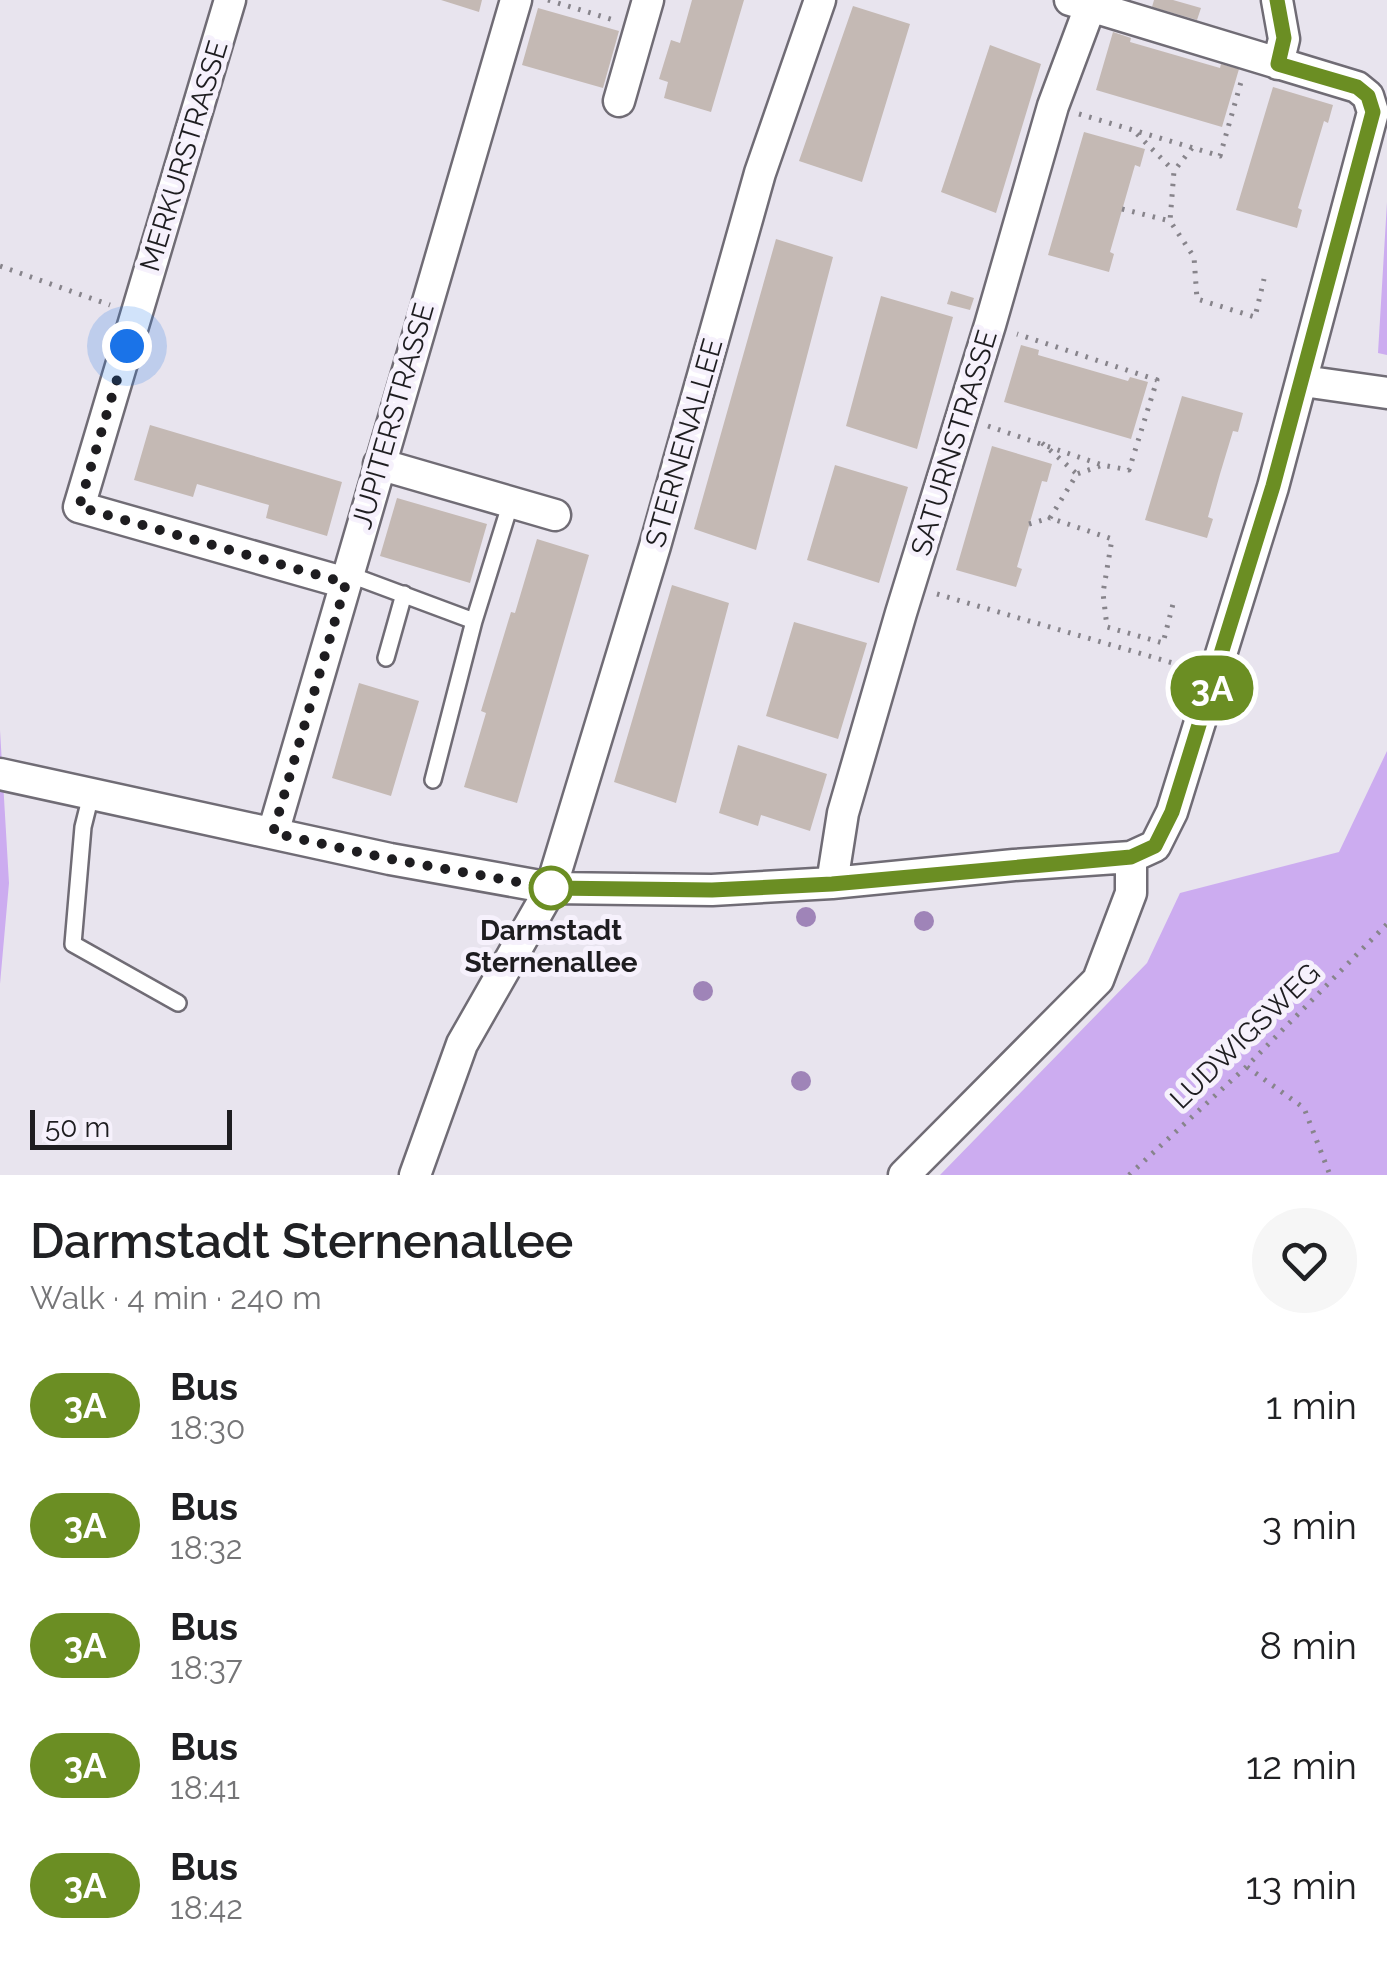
<!DOCTYPE html>
<html lang="en">
<head>
<meta charset="utf-8">
<style>
	body { margin:0; font-family:Raleway,sans-serif; background:#f6f6f6; color:#202124; height:100vh; display:flex; flex-direction:column; font-size:38px; white-space:nowrap }
	* { box-sizing:border-box; margin:0 }
	p { font-size:32px; color:#757577 }
	.icon { flex:none; width:55px; height:55px; fill:none; stroke:currentColor; stroke-width:2; stroke-linecap:round; stroke-linejoin:round }
	.map { position:relative; height:1175px; overflow:hidden }
	.drawer { display:flex; flex-direction:column; background:#fff; flex:1 }
	.drawer>* { flex:none }
	.badge { padding:0 20px; border-radius:32px; font-size:35px; line-height:65px }
	.scale { position:absolute; left:30px; bottom:25px; width:202px; box-sizing:border-box; padding-left:10px; border:5px solid #1e1d20; border-top:0; font-size:28px; line-height:35px; white-space:nowrap; color:#1e1d20; -webkit-text-stroke:8px #f6f1fc; paint-order:stroke }
	.you { position:absolute; width:50px; height:50px; margin:-25px; border:8px solid #fff; border-radius:50%; background:#1a73e8; box-shadow:0 0 0 15px #1a73e833 }
	.map>.badge { position:absolute; translate:-50% -50%; box-shadow:0 0 0 5px #fff }
	.round { display:grid; place-items:center; flex:none; width:105px; height:105px; border-radius:52px; background:#f6f6f6 }
	.headline { display:flex; align-items:center; justify-content:space-between; height:170px; padding:0 30px }
	h1 { font-size:48px; font-weight:600; line-height:75px }
	ul { padding:0; list-style:none }
	li { display:flex; align-items:center; gap:30px; height:120px; padding:0 30px }
	li div { flex:1 }
	li b { display:block; font-size:38px }
	li em { font-style:normal }
	li .badge { min-width:110px; font-weight:700; text-align:center }
	.map>svg:first-child { display:block }
	.green { fill:#ccacf0 }
	.building { fill:#c4b9b4 }
	.lines { fill:none; stroke-linecap:round; stroke-linejoin:round }
	.lane-casing { stroke:#706c75; stroke-width:20 }
	.street-casing { stroke:#706c75; stroke-width:35 }
	.path { stroke:#87848b; stroke-width:5; stroke-dasharray:2.5 8; stroke-linecap:butt }
	.lane { stroke:#fff; stroke-width:15 }
	.street { stroke:#fff; stroke-width:30 }
	.tree { fill:#9f84b8 }
	.line-casing { stroke:#fff; stroke-width:22 }
	.line { stroke:#6b8e23; stroke-width:15 }
	.walk { stroke:#1e1d20; stroke-width:10; stroke-dasharray:0 18 }
	.stop-dot { fill:#fff; stroke:#6b8e23; stroke-width:5 }
	.labels { text-anchor:middle; dominant-baseline:central; stroke-width:10; stroke-linejoin:round; paint-order:stroke }
	.street-label { font-size:28px; fill:#1e1d20; stroke:#f6f1fc }
	.stop-label { font-size:28px; font-weight:bold; fill:#1e1d20; stroke:#f6f1fc }
</style>
</head>
<body>
<div class="map">
<svg width="1387" height="1175" viewBox="0 0 1387 1175">
	<rect width="100%" height="100%" fill="#e8e4ee"/>
	<!-- green -->
	<path class="green" d="M1387,202v153l-9,-2z
		M0,730l9,153 -9,101z
		M1387,751v424h-447l207,-212 33,-70 159,-41z"/>
	<!-- building -->
	<path class="building" d="M441,0h41l-3,12z
		M692,0h52l-33,112 -47,-14 4,-16 -9,-3 12,-39 9,3z
		M1154,0h19l28,8 -4,12 -45,-13z
		M853,6l57,18 -48,158 -63,-21z
		M538,8l81,23 -16,57 -81,-23z
		M1113,32l18,6 -1,4 90,26 1,-4 18,5 -17,58 -126,-37z
		M990,45l51,19 -45,149 -55,-21z
		M1273,87l60,18 -5,18 -4,-2 -26,87 4,2 -5,18 -61,-18z
		M1084,132l61,17 -5,18 -5,-2 -25,87 4,2 -5,18 -61,-17z
		M776,239l57,18 -77,293 -62,-21z
		M951,291l23,7 -4,12 -23,-6z
		M881,296l72,21 -36,132 -71,-23z
		M1021,345l18,5 -1,5 90,26 2,-4 18,5 -17,57 -127,-37z
		M1182,396l61,17 -5,19 -5,-1 -13,43 -12,43 5,2 -6,19 -62,-18z
		M150,425l192,57 -15,54 -61,-18 3,-13 -72,-21 -4,13 -59,-17z
		M992,446l60,18 -5,18 -5,-1 -25,86 5,2 -6,18 -60,-17z
		M835,465l73,22 -29,96 -72,-23z
		M397,498l90,26 -17,59 -90,-27z
		M537,539l52,16 -72,248 -53,-16 22,-74 -5,-2 30,-99 4,1z
		M672,585l57,18 -53,200 -62,-21z
		M794,622l73,21 -29,96 -72,-23z
		M359,683l60,18 -28,95 -59,-18z
		M738,745l89,29 -17,57 -49,-16 -3,11 -39,-13z"/>
	<g class="lines">
		<defs>
			<path id="lane" d="M348,574l126,47
				M386,658l18,-64
				M433,780l41,-159 37,-119
				M91,795l-8,32 -10,117 105,59"/>
			<path id="street" d="M230,0l-151,507 267,76
				M1277,0l7,39 -6,25
				M619,101l29,-101
				M1303,381l84,12
				M379,464l176,51
				M0,774l390,85 161,29 161,2 120,-7 182,-18 117,-8 24,-11 17,-34 101,-325 100,-375 -5,-16 -11,-9 -287,-87
				M273,833l243,-833
				M832,883l11,-70 58,-200 89,-288 63,-219 37,-99
				M415,1175l47,-131 89,-156 104,-342 105,-373 60,-173
				M904,1175l194,-195 33,-87v-36"/>
		</defs>
		<!-- lane casing -->
		<use href="#lane" class="lane-casing"/>
		<!-- street casing -->
		<use href="#street" class="street-casing"/>
		<!-- path -->
		<path class="path" d="M548,0l69,21
			M1079,114l141,42 21,-74
			M1137,134l37,37
			M1192,148l-18,23 -4,50 24,36 3,42 58,18 9,-38
			M1122,209l48,12
			M0,266l110,39
			M988,426l114,39 27,5 28,-90 -140,-46
			M1042,443l35,31
			M1100,466l-23,8 -27,44 62,21 -9,54 4,34 56,16 10,-39
			M1029,524l21,-6
			M937,594l253,74
			M1247,1067l57,41 26,67
			M1129,1175l117,-108 141,-143"/>
		<!-- lane -->
		<use href="#lane" class="lane"/>
		<!-- street -->
		<use href="#street" class="street"/>
	</g>
	<!-- trees -->
	<g class="tree">
		<circle cx="806" cy="917" r="10"/>
		<circle cx="924" cy="921" r="10"/>
		<circle cx="703" cy="991" r="10"/>
		<circle cx="801" cy="1081" r="10"/>
	</g>
	<g class="lines">
		<defs>
			<path id="line" d="M551,888l161,2 120,-6 299,-27 24,-11 17,-34 101,-326 100,-374 -5,-16 -11,-9 -79,-23 6,-26 -7,-38"/>
		</defs>
		<!-- line casing -->
		<use href="#line" class="line-casing"/>
		<!-- line -->
		<use href="#line" class="line"/>
		<!-- walk -->
		<path class="walk" d="M127,346l-48,161 267,76 -73,250 117,26 161,29"/>
	</g>
	<!-- markers -->
	<circle class="stop-dot" cx="551" cy="888" r="20"/>
	<g class="labels">
		<!-- street labels -->
		<g class="street-label">
			<text transform="translate(184 156) rotate(-73)">MERKURSTRASSE</text>
			<text transform="translate(393 416) rotate(-74)">JUPITERSTRASSE</text>
			<text transform="translate(684 443) rotate(-74)">STERNENALLEE</text>
			<text transform="translate(954 443) rotate(-73)">SATURNSTRASSE</text>
			<text transform="translate(1245 1036) rotate(-44)">LUDWIGSWEG</text>
		</g>
		<!-- stop labels -->
		<g class="stop-label">
			<text x="551" y="930">Darmstadt<tspan x="551" dy="32">Sternenallee</tspan></text>
		</g>
	</g>
</svg>
<div class="scale">50 m</div>
<div class="you" style="left:127px;top:346px"></div>
<b class="badge" style="left:1212px;top:688px;background:#6b8e23;color:#fff">3A</b>
</div>
<section class="drawer">
<div class="headline"><div><h1>Darmstadt Sternenallee</h1><p>Walk · 4 min · 240 m</p></div><a class="round"><svg class="icon" aria-label="heart" viewBox="0 0 24 24"><path d="M12 20l-8-8c-3-5 5-10 8-4 3-6 11-1 8 4z"/></svg></a></div>
<ul>
<li><span class="badge" style="background:#6b8e23;color:#fff">3A</span><div><b>Bus</b><p>18:30</p></div><em>1 min</em></li>
<li><span class="badge" style="background:#6b8e23;color:#fff">3A</span><div><b>Bus</b><p>18:32</p></div><em>3 min</em></li>
<li><span class="badge" style="background:#6b8e23;color:#fff">3A</span><div><b>Bus</b><p>18:37</p></div><em>8 min</em></li>
<li><span class="badge" style="background:#6b8e23;color:#fff">3A</span><div><b>Bus</b><p>18:41</p></div><em>12 min</em></li>
<li><span class="badge" style="background:#6b8e23;color:#fff">3A</span><div><b>Bus</b><p>18:42</p></div><em>13 min</em></li>
</ul>
</section>
</body>
</html>
